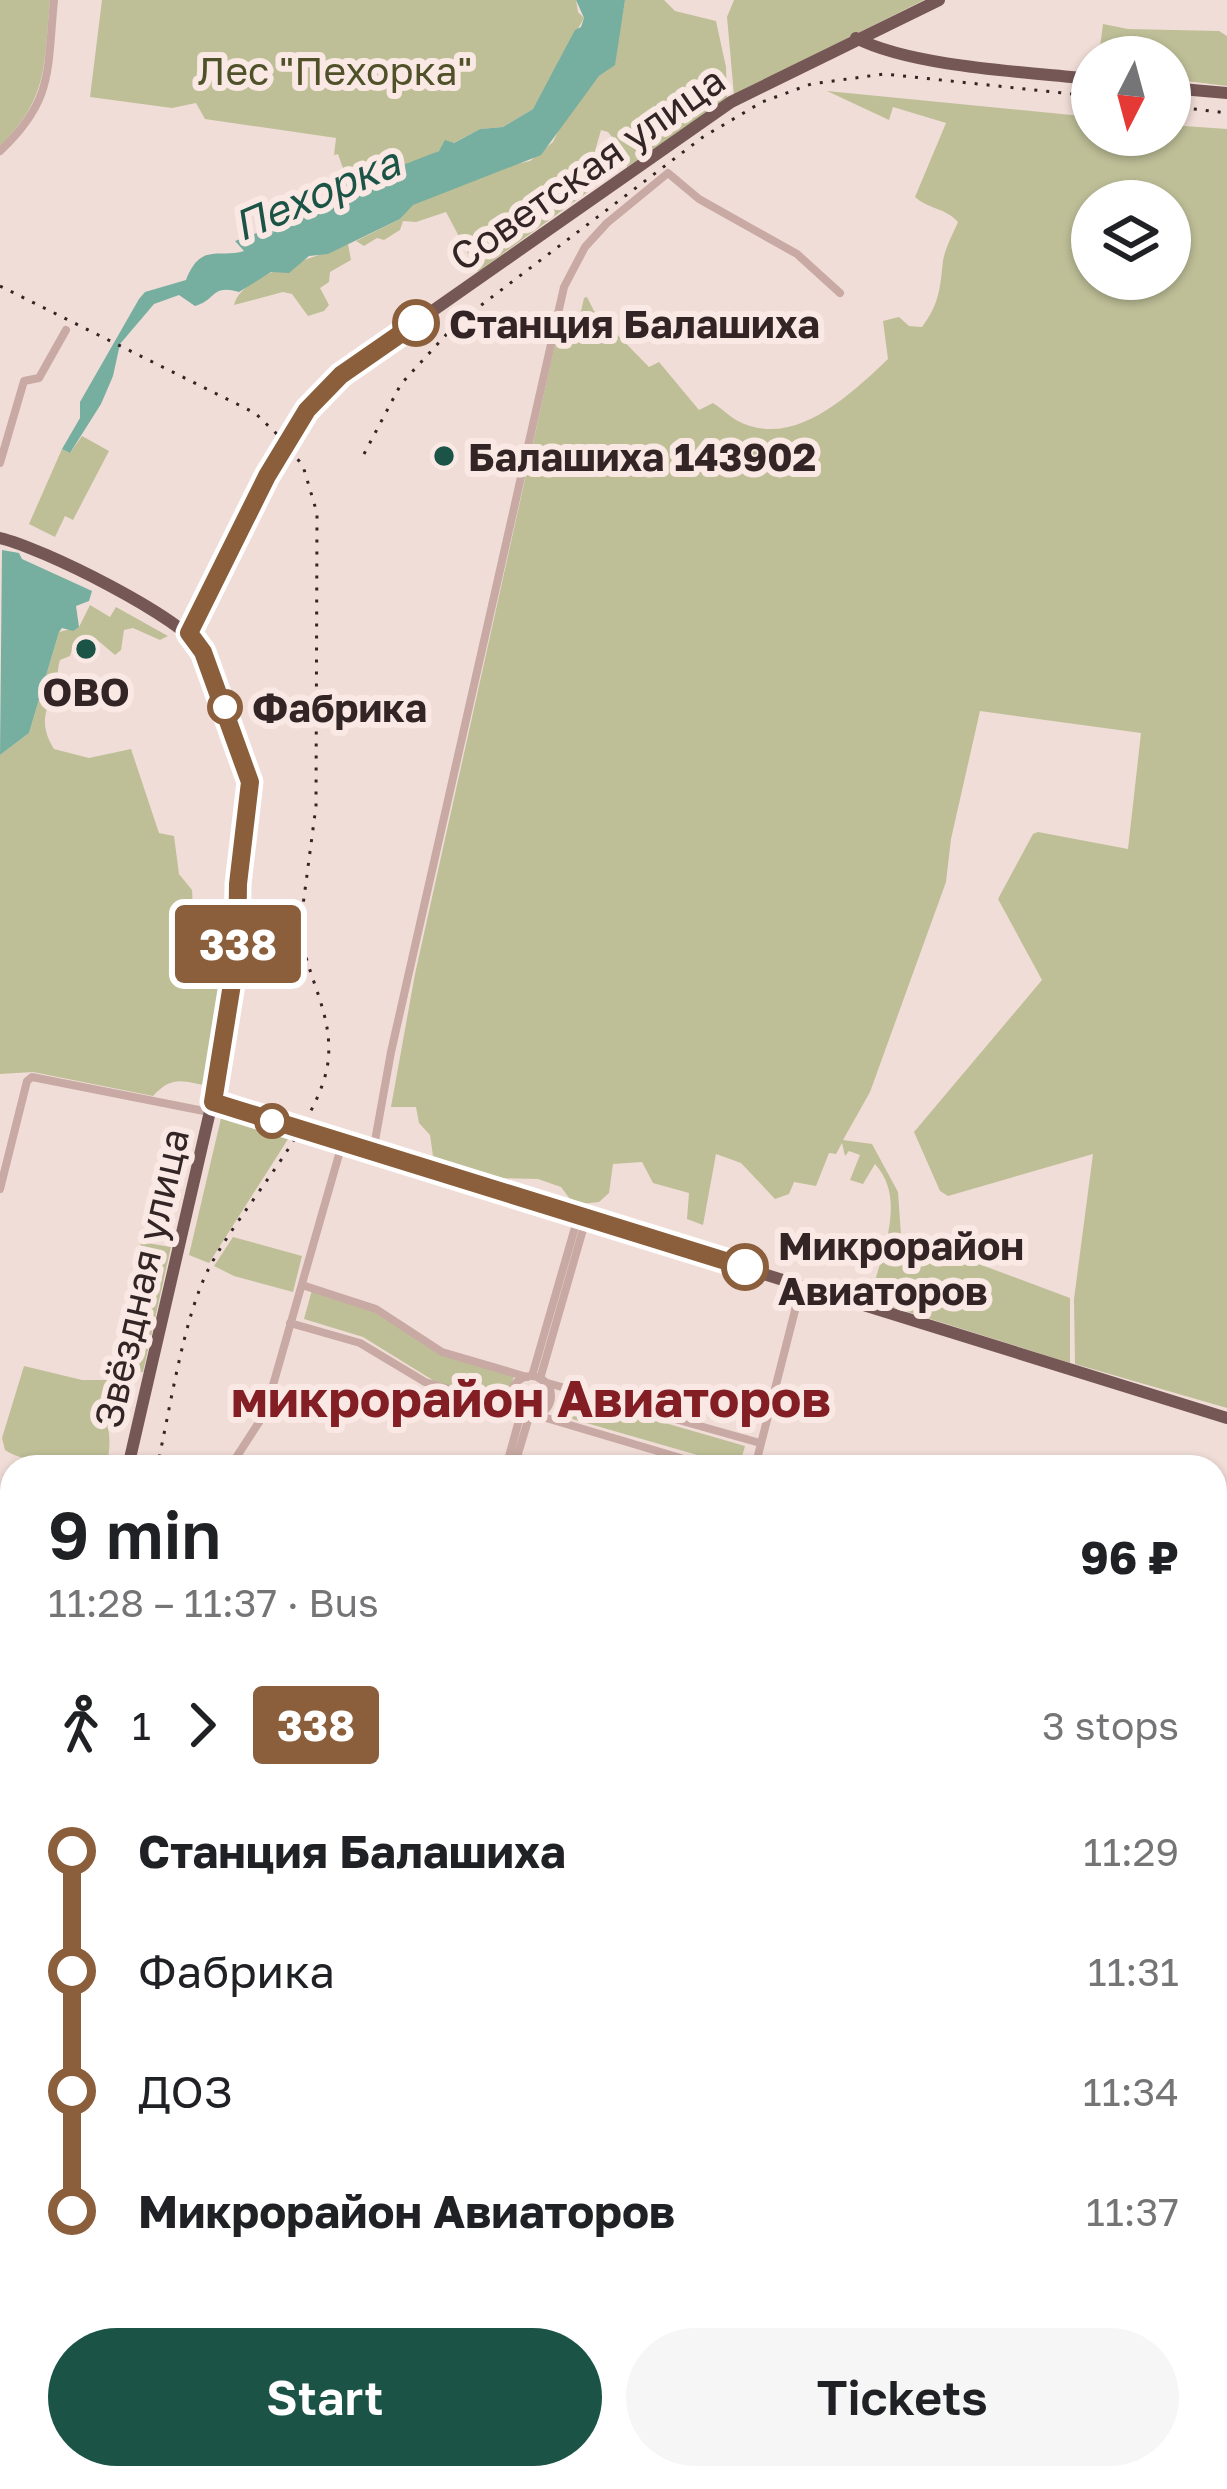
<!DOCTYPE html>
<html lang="en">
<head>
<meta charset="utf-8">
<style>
	body { margin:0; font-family:"Golos Text",sans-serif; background:#f6f6f6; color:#202124; height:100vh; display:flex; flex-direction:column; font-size:45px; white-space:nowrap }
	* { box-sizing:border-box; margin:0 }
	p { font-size:39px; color:#757577 }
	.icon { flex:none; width:66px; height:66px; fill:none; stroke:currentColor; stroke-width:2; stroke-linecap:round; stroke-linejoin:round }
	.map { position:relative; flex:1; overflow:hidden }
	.panel { position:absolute; left:0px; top:1455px; width:1227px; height:1035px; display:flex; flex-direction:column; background:#fff; border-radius:36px 36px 0 0; box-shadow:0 3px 9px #0004 }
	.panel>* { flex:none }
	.badge { padding:0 24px; border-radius:9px; font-size:42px; line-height:78px }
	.needle { width:78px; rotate:186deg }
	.buttons { position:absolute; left:1071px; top:36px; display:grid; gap:24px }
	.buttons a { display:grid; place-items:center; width:120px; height:120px; border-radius:50%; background:#fff; box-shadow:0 3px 9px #0004; font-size:60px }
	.map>.badge { position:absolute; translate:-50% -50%; box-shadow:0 0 0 6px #fff }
	.legs { display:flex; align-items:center; gap:18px; height:132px; padding:0 48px; font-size:39px }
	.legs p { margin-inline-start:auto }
	.headline { display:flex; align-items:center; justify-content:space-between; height:204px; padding:0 48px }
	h1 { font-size:66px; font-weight:600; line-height:90px }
	.action { display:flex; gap:24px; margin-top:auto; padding:24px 48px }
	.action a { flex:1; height:138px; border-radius:72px; background:#1b5447; color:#fff; font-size:48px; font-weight:600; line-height:138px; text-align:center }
	.action a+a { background:#f6f6f6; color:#202124 }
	ul { padding:0 48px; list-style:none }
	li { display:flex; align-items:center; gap:42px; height:120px; font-size:45px }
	li i { display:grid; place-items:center; width:18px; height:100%; margin:0 15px; background:currentColor }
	li i::after { content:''; width:30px; height:30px; margin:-15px; border:9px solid; border-radius:50%; background:#fff }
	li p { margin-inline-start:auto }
	li:first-child i { background:linear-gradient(#0000 50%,currentColor 0) }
	li:last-child i { background:linear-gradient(currentColor 50%,#0000 0) }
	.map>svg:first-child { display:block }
	.green { fill:#bebf97; fill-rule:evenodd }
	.water { fill:#76ae9f }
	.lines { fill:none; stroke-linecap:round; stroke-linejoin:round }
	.stream { stroke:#76ae9f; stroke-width:3 }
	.minor { stroke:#c8a9a3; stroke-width:8 }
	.major { stroke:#755756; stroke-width:12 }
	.rail { stroke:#332525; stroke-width:3; stroke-dasharray:3 9; stroke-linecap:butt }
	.line-1-casing { stroke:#fff; stroke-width:27 }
	.line-1 { stroke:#8b5e3c; stroke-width:18 }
	.stop-1-dot { fill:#fff; stroke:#8b5e3c; stroke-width:6 }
	.poi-dot { fill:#1b5447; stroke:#f9e8e3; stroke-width:4.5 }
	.labels { text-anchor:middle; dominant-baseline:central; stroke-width:12; stroke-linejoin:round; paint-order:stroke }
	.park-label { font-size:39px; fill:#4f5129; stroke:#f9e8e3 }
	.street-label { font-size:39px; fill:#332525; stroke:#f9e8e3 }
	.stop-label { font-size:39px; font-weight:bold; fill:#332525; stroke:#f9e8e3; text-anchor:start }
	.poi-label { font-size:39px; font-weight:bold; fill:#332525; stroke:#f9e8e3; text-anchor:start }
	.water-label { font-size:42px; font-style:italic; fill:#1b5447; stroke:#f9e8e3 }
	.district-label { font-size:51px; font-weight:bold; fill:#821e24; stroke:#f9e8e3 }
</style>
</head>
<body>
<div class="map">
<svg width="1227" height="2489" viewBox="0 0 1227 2489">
	<rect width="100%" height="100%" fill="#f1ddd7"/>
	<!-- green -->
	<path class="green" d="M0,0h50c-6,64 -1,98 -50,146z
		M102,0h474l2,12 6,6 -51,91 -30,18 -23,2 -53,28 -55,20 -26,21 -8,-3 7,-21 -7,-20 -4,1 2,-17 -131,-19 -9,-16 -24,5 -82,-11z
		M625,0h39l11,11 41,10 10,46 1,32 -100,68 -5,-17 -14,-18 -7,-2 -6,21 17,5 -12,11 4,13 -125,91 -9,-4 1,-8 -25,-47 -30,10 -13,-1 -3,9 -16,10 -7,-2 -13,8 -8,-5 44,-22 12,-14 96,-39 22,-5 23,-19 8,-17 38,-49 15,-11z
		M734,0h190l-190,95 -7,-78z
		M1103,24l25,5 91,2 8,5v50l-57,-7v-22h-78l-2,13 -1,-16 10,1z
		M827,91l265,26v18h78v-10l57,4v1279l-152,-44 -1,-65 19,-145 -145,42 -8,-5 -26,-59 128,-152 -44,-81 35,-65 5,-2 90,17 13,-116 -161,-22 -29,128 -5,43 -76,210 -27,48 29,4 26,48 3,43 169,63v65l-200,-63c9,-42 39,-99 5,-136l-12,20 -13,-4 10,-25 -11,-4 -4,5 -3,-13 -6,11 -7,-1 -13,33 -22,-4 -5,12 -14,5 -34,-36 -25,-9 -13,71 -16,-6 2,-26 -36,-10 -11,-21 -29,2 -4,29 -10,9 -18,2 -11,-5 -9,-12 -23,-8 -47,-1 -58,-22 -3,-21 -11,-12 -3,-16h-25l24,-133 144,-648 19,-1 6,-27 3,-1 7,14 55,56 10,-5 40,48 14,-7c8,5 15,12 23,17 56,31 113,-24 152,-61l-5,-38 16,-4 10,9 13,1c18,-24 18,-40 21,-66 2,-13 10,-27 15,-39 -12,-14 -30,-13 -43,-25l31,-74 -53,-16 -4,13zM1092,201h78v78h-78z
		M348,244l3,16 -21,12 -1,10 -9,6 9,17 -5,6 -16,5 -16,-22 -9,-2 -49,13c9,-34 87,-47 114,-61z
		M82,436l27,15 -36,69 -8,-4 -10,21 -26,-13 33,-75 8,4z
		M90,605l20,12 6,-10 52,29 -8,4 -27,-12 -9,2 -3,20 -6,5 -20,-17 -22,8 -3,10 -10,4c-3,9 -2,23 -6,31 -10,21 -14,36 0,58l35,9 42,-9 28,84 15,3 5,38 13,16 1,18 37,-1v13h5l-1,37 -24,129c-26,-4 -37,-12 -57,10l-120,-24 -33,2v-319l29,-22 30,-101 20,-5z
		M222,1114l68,22 -81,127 -20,-8z
		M233,1237l69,19 -9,36 -59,-16 -20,-10z
		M141,1242l30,5 -28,125 -24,2z
		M312,1290l54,17 76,48 72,21 -8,28 -67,-20 -76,-47 -59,-18z
		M24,1366l58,14h41l3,4 -1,18 -19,-2 -3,4c6,23 10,42 2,63 -25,0 -81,-3 -100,-17l-3,-12z
		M561,1393l184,53 -6,21 -184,-53z"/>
	<!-- water -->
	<path class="water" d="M576,0h49l-10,65 -16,11 -58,79 -128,50 -13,14 -72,35 -19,2 -20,17 -18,-1 -32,20c-28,-8 -22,8 -44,14l-16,-11 -25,9 -34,40 -7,32 -12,28 -31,49 -8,-4 18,-31v-16l59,-103 6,-7 41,-12c15,-39 35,-21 58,-29l-9,-10 41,-15 23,-23 21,4 18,-12 8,3 26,-21 67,-26 6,-11 9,3 26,-14 23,-2 30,-18 42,-79 6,-3 3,-9z
		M2,550l17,3 3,6 70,32 -3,10 -13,5 3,21 -6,4 -11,-3 -3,4 -30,101 -29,22z"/>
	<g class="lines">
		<!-- stream -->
		<path class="stream" d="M0,1955l12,-4"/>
		<!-- minor -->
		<path class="minor" d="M0,151c54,-51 47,-80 54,-151
			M0,463l24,-82 15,-3 27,-48
			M373,1152l18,-100 173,-765 21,-40 22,-24 61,-50 31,26 98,55 43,39
			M0,1189l27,-108 5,-4 177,35
			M302,1285l74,24 66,43 85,25
			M290,1323l70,20 65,39 91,27
			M532,1376l46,-159
			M511 1396a20 20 0 1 1 40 0a20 20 0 1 1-40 0Z
			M540,1379l46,-160
			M544,1382l216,61
			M536,1415l175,52
			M230,1467l35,-54 77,-269
			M506,1467l15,-54
			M514,1467l15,-50
			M755,1467l46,-180
			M0,1589l12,3
			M1215,2236l12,-2
			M0,2323l12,4
			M1215,2411l12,-2
			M93,2478v11
			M489,2478l18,11
			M947,2478l1,11
			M179,2489l1,-11
			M263,2489l8,-11
			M531,2489l8,-11"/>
		<!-- major -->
		<path class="major" d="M856,38c56,29 171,34 236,41
			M1170,88l57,5
			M0,538c40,9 185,80 203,114l46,124 -11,108 -1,69 -23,141 -86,373
			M189,633c37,-81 86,-198 152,-258l390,-273 208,-102
			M213,1103l1014,315
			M1215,2127l12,-1
			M0,2419l12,1
			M312,2478l20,11
			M383,2489l4,-11"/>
		<!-- rail -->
		<path class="rail" d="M1170,106l57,7
			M0,286l255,127 25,24 23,29 14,47 -1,293 -16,122c5,47 34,85 28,134 -8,62 -89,147 -120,208 -25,50 -38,140 -51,197
			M364,454l37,-70 54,-59 248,-188 59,-35 49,-18 73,-10 208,22"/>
	</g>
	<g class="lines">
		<defs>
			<path id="line-1" d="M416,323l-75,52 -34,35 -40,66 -78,157 14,19 47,130 -12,102 -1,69 -24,149 532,165"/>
		</defs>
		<!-- line-1 casing -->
		<use href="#line-1" class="line-1-casing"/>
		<!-- line-1 -->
		<use href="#line-1" class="line-1"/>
	</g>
	<!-- markers -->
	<g class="stop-1-dot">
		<circle cx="416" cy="323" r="21"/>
		<circle cx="225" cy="707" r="15"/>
		<circle cx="272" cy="1121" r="15"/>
		<circle cx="745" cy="1267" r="21"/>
	</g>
	<g class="poi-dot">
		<circle cx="444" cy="456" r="12"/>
		<circle cx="86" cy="649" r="12"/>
	</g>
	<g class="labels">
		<!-- park labels -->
		<g class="park-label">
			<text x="335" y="70">Лес "Пехорка"</text>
		</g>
		<!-- street labels -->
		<g class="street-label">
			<text transform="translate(587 168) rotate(-35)">Советская улица</text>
			<text transform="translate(141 1278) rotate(-77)">Звёздная улица</text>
		</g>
		<!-- stop labels -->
		<g class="stop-label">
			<text x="449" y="323">Станция Балашиха</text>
			<text x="252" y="707">Фабрика</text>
			<text x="778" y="1245">Микрорайон<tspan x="778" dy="45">Авиаторов</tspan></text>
		</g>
		<!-- poi labels -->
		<g class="poi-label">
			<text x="468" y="456">Балашиха 143902</text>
			<text x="86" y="691" text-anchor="middle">ОВО</text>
		</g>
		<!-- water labels -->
		<g class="water-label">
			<text transform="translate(316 193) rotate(-23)">Пехорка</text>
		</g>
		<!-- district labels -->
		<g class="district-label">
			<text x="531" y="1397">микрорайон Авиаторов</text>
		</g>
	</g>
</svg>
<div class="buttons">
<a><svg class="needle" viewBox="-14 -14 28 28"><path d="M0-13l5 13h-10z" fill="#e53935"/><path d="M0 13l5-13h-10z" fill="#757577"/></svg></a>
<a><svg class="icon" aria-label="layers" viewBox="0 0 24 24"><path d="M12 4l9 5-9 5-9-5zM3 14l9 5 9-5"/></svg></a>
</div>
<b class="badge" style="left:238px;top:944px;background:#8b5e3c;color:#fff">338</b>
<section class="panel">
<div class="headline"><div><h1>9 min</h1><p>11:28 – 11:37 · Bus</p></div><b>96 ₽</b></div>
<div class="legs"><svg class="icon" aria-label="walk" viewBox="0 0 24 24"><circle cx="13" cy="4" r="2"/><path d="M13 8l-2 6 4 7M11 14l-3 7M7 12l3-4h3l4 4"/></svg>1<svg class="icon" aria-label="forward" viewBox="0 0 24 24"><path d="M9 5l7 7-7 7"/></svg><b class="badge" style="background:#8b5e3c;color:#fff">338</b><p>3 stops</p></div>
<ul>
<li><i style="color:#8b5e3c"></i><b>Станция Балашиха</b><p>11:29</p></li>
<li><i style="color:#8b5e3c"></i><span>Фабрика</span><p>11:31</p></li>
<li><i style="color:#8b5e3c"></i><span>ДОЗ</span><p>11:34</p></li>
<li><i style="color:#8b5e3c"></i><b>Микрорайон Авиаторов</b><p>11:37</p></li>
</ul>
<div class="action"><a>Start</a><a>Tickets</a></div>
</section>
</div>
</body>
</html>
